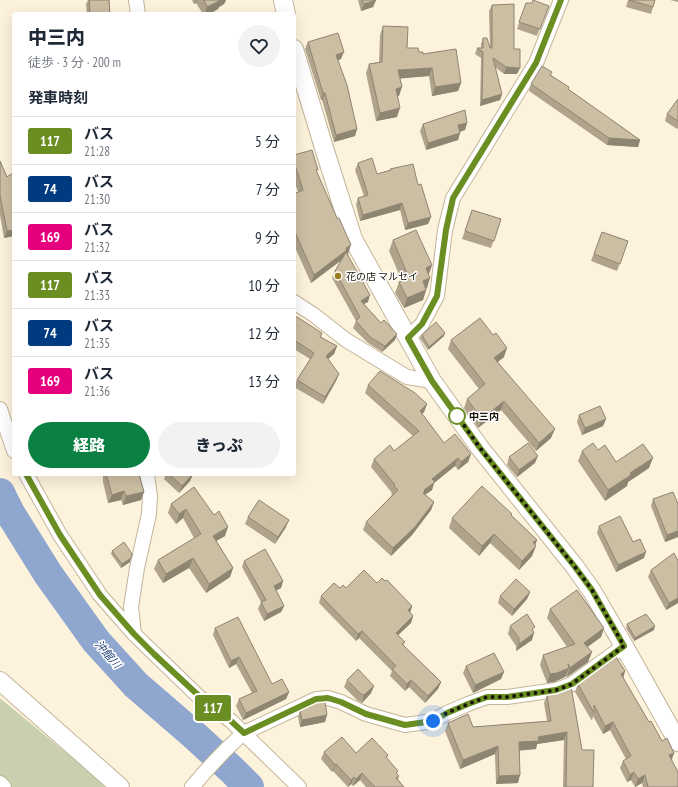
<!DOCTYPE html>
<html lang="ja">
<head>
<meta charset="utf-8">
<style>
	body { margin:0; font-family:"PT Sans Narrow","Noto Sans JP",sans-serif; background:#f2f2f3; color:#1f2937; height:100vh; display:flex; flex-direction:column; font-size:15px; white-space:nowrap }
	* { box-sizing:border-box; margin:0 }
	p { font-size:13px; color:#747a83 }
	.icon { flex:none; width:22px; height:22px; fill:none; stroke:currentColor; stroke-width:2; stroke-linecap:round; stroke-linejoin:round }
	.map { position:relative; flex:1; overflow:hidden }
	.side { position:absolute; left:12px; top:12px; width:284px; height:464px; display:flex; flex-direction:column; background:#fff; border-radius:4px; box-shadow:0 4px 16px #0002 }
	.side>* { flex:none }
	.badge { padding:0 8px; border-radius:3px; font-size:14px; line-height:26px }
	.you { position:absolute; width:20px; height:20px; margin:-10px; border:3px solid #fff; border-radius:50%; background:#1a73e8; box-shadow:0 0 0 6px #1a73e833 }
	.map>.badge { position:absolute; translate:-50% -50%; box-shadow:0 0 0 2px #fff }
	h2 { padding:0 16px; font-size:15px; line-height:36px }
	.round { display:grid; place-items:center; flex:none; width:42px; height:42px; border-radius:21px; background:#f2f2f3 }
	.headline { display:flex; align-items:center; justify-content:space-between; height:68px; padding:0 16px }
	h1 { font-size:19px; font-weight:800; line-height:30px }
	.action { display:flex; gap:8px; margin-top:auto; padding:8px 16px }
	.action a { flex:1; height:46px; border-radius:24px; background:#0b8043; color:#fff; font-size:16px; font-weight:800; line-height:46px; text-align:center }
	.action a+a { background:#f2f2f3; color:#1f2937 }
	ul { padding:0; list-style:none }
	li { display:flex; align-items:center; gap:12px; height:48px; padding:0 16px; border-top:1px solid #e0e1e3 }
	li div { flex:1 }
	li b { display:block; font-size:15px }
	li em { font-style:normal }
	li .badge { min-width:44px; font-weight:700; text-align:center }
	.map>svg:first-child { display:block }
	.green { fill:#c8d0b0 }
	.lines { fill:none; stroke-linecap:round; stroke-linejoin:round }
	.river { stroke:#8fa7cf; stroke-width:30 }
	.minor-casing { stroke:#c3b59a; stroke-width:16 }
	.tertiary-casing { stroke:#c3b59a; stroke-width:20 }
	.minor { stroke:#fff; stroke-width:14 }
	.tertiary { stroke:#fff; stroke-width:18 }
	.wall { fill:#afa38c }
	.shaded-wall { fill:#8e8572 }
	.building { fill:#cbbea3; stroke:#8e8572 }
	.line-casing { stroke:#fff; stroke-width:9 }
	.line { stroke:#6b8e23; stroke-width:6 }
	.walk { stroke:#19140a; stroke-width:4; stroke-dasharray:0 7.2 }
	.poi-dot { fill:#9b7b24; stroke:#fff; stroke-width:1.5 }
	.stop-dot { fill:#fff; stroke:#6b8e23; stroke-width:2 }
	.labels { text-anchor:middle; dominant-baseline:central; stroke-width:3; stroke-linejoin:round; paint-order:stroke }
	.poi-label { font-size:10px; fill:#19140a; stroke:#fff; text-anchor:start }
	.stop-label { font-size:10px; font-weight:bold; fill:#19140a; stroke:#fff; text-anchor:start }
	.water-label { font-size:11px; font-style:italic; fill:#254376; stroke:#fff }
</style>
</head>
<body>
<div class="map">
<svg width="678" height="787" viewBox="0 0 678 787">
	<rect width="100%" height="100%" fill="#fdf2dc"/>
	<!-- green -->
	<path class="green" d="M0,698l1,1 107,88h-108z"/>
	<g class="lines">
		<!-- river -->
		<path class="river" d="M0,493l10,20 38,61 48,67 40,44 58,50 38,35 17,17"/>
		<defs>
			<path id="minor" d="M136,0l2,14
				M294,302l20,13 32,25 61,37 25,4
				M408,338l14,-14 15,-28 8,-66 8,-32 83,-135 25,-63
				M0,409l14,42
				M26,474l34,61 40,60 34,39 65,63 32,24 68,66
				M134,634l-3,-27 6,-39 12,-54 1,-17 -3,-23
				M0,783l4,4
				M192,787c16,-19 33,-38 52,-54l72,-34 12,-1 13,4 25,12 39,11 28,-4 14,-8 21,-9 19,-7h20l49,-7 16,-6 52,-38"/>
			<path id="tertiary" d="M283,0l3,14
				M294,49l31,102 28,88 25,45 54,97 48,67 95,119 17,24 32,55 54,96
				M0,681l120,106"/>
		</defs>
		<!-- minor casing -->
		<use href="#minor" class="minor-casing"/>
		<!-- tertiary casing -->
		<use href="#tertiary" class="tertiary-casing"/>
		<!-- minor -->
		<use href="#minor" class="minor"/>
		<!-- tertiary -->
		<use href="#tertiary" class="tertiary"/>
	</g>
	<!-- wall -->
	<path class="wall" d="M88,0h21l1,14h-23l-1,-10z
		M192,0h34l-2,4 -5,3 -1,2 -9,5h-6l-7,-11 -2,1z
		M358,0h18l-3,7 -12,4z
		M628,0h27l-4,14 -25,-7z
		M670,0h8v2z
		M526,3l23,3 -12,30 -20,-7z
		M492,5l22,44 3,25h-13l-9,-7 7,27 -2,6 -20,6 1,-48 -6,-4 2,-6h4v-4l2,-6 7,10 -1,-37z
		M383,26l24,22 16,6 38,29 -3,8 -26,5 -3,-20 -29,2 -1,18h-1l-1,21 -21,4 -10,-48 3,-9 10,-2 1,-27z
		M308,42l33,17 -3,1 19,69 -2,7 -21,6 -12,-42h-1l-16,-51z
		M552,72l-1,3 17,14 72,51 -2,7 -31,-2 -78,-54 2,-7z
		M678,99v29l-1,1 -12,-8 2,-7z
		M467,123l-2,7 -5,2 -2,8 -32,10 -6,-19 3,-7z
		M294,155l23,18 31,81 20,48 -4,2 17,19 16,11 -2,6 -13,12 -14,-9 -15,-15 3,-7 -24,-43 3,-7 7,-11 -31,23 -17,-38v-51l4,-2 -4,-12z
		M0,161l7,16 7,-5v64l-10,2 -4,-23z
		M358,163l19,11 13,-4v-1l28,16 13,32 -3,7 -23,6 -5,-20 -40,11 -4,-16 2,-7 6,-2 -9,-26z
		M472,210l29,9 -10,29 -29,-9z
		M602,232l26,9 -11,30 -26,-10z
		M393,240l39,25 -3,9 -2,14 -1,1v1l-3,10 -19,8 -9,-15 4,-11 3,-1 -13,-30z
		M294,317l28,16 -1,4 16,9 -3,8 -6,5 11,15 -3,7 -13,23 -29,-17 3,-7 13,-21 -16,-10z
		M422,335l22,1 -16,14 -8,-12z
		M451,340l53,17 -6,5 53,76 -15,13 -35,-41 -23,18 -14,-20 3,-9 12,-10 -31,-40z
		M368,385l59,19 -3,8 -2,2 22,29 27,11 -3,8 -10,8 -3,-4 -21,17 -2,7 -7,5 9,7 -3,8 -19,25 -21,21 -28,-26 3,-8 26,-27 -1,-1 1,-1 -21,-26 3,-8 20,-8 19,-15 -48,-43z
		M579,415l27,4 -3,7 -21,9 -5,-13z
		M598,450l18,12 33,6 -21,14 -1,4 -22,15 -27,-40 4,-10z
		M509,457l26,6 -18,14 -10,-12z
		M103,474h36l5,18 -3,8 -18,5 -2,-5 -13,3 -5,-21z
		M166,474h27l-3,7 -11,12 -15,-14z
		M194,487l31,49 -9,5 17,27 -3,9 -24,16 -17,-25 -26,15 -9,-14 4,-9 36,-22 -11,-20 -7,6 -8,-11 3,-9z
		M653,499l25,5v33l-13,5 -14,-36z
		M512,514v2l25,24 -5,16 -13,14 -29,-27 -11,13 -30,-28 3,-10z
		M248,517l38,10 -11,17 -30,-20z
		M599,526l34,16 11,16 -28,14 -19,-39z
		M112,551l18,11 -9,6 -10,-14z
		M244,561l39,20 -2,7 -5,2 8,16 -3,6 -17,9 -6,-12 3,-7 -19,-35z
		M651,570l27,33 -12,7 -18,-33z
		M377,583l35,23 -2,7 3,3 -2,7 -13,12 7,7 -2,3 38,37 -3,7 -13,14 -16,-16 -4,4 -15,-15 2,-5 -33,-33 -3,3 -37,-38 2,-7 19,-8h6z
		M530,592l-3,7 -15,17 -14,-13 2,-7z
		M550,609l54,19 -3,9 -14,10 5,5 -4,10 -20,14 -1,1 -1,-1 -1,1 -11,5 -7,1 -7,-18 3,-10 24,-8 -20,-29z
		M627,624l27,6 -20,11 -8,-13z
		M510,626l23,6 -1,8 -16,11v-5l-8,-12z
		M215,628l57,56 17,8 -3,7 -43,21 -7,-14 3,-7 13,-6 -16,-29 -7,4 -16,-33z
		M466,666l35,13 -28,14 -10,-20z
		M625,671l-2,7 26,44 13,19 12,12 -2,7 6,27h-35l-1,-4 -7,4 -4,-7 -4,2 -7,-14 3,-7 3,-2 -16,-29 -7,4 -10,-18 -1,5 -17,-29 3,-8z
		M347,680l27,6 -3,7 -9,10 -4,-2 -14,-14z
		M556,691l26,59 11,37h-30l1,-47 -27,4 -1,5 -16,1 -2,33 -22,1 -1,-30 -35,15 -15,-38 3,-8 25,4 74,-6 -3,-18 3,-8 8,-1z
		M300,710l27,5 -2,7 -25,5 -2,-10z
		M324,752l64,3 -1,3 12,18 -1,3 6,8h-38l-6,-7 -7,6 -2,-2 -3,3 -15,-16 -1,1 -11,-13z"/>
	<!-- shaded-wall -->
	<path class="shaded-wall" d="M196,0h1l-1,3 -2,1z
		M220,0h6l-2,4 -5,3 -1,2 -9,5h-4l2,-7z
		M376,0l-3,7 -12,4 3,-7z
		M344,52l-3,7 -8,3 3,-7z
		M506,67l14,1 -3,6h-13z
		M432,68l-3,8 -34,3 3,-9z
		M461,83l-3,8 -26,5 3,-9z
		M402,87l-3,9 -6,1 3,-8z
		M323,93h2l-3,7h-1z
		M502,94l-2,6 -20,6 2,-6z
		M400,108l-3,9 -21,4 4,-8z
		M467,123l-2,7 -10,3 3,-8z
		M357,129l-2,7 -21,6 2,-7z
		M460,133l-2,7 -32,10 2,-7z
		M609,138l31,2 -2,7 -31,-2z
		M402,203l-2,7 -40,11 3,-6z
		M431,217l-3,7 -23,6 3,-7z
		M14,230v6l-10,2 3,-7z
		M351,245l-3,9 -3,2 -1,2 -33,25 3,-8 32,-27z
		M432,265l-4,11 -2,-8z
		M430,278l-3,10 -8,4 4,-11z
		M426,290l-3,10 -19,8 3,-10z
		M370,295l-2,7 -10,5 3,-6z
		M445,333l-1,3 -16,14 1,-3z
		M397,334l-2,6 -13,12 3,-6z
		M337,346l-3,8 -11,9 3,-7z
		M507,348l-3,9 -13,10 3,-9z
		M339,374l-3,7 -13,23 2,-7z
		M504,401l-3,9 -23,18 4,-9z
		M427,404l-3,8 -7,7 3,-8z
		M606,419l-3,7 -21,9 3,-7z
		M555,429l-4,9 -15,13 3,-8z
		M471,454l-3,8 -10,8 3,-8z
		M538,456l-3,7 -18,14 2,-7z
		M458,458l-3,8 -21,17 -2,7 -9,6 1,-6 8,-11z
		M653,458l-4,10 -21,14 -1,4 -22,15 3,-11 22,-17z
		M193,474l-3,7 -11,12 3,-7z
		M124,491l-3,9 -13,3 4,-8z
		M144,492l-3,8 -18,5 3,-9z
		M434,502l-3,8 -19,25 -21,21 2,-8z
		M186,509l-3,9 -7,6 3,-10z
		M289,520l-3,7 -11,17 3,-7z
		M228,527l-3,9 -16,9 4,-9z
		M678,531v6l-13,5 2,-7z
		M494,534l-4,9 -11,13 3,-10z
		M537,540l-4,9 3,-3 -4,10 -13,14 3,-9 11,-19z
		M646,552l-2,6 -28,14 2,-7z
		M131,558l-1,4 -9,6 1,-4z
		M193,558l-4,10 -26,15 3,-9z
		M233,568l-3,9 -24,16 3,-9z
		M283,581l-2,7 -9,5 2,-7z
		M530,592l-3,7 -15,17 2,-7z
		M678,598v5l-12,7 3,-7z
		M284,606l-3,6 -17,9 3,-7z
		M412,606l-2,7 -2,-3z
		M413,616l-2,7 -18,17 3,-7z
		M655,626l-1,4 -20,11 1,-3z
		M604,628l-3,9 -20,15 3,-9z
		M362,631l-3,7 -3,3 2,-7z
		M534,633l-2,7 -16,11 3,-7z
		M592,652l-4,10 -21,15 3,-9z
		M239,657l-3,7 -7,4 2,-7z
		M569,668l-4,9 -11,5 -7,1 3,-9z
		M625,671l-2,8 -2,-5z
		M504,672l-3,7 -28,14 2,-8z
		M411,680l-2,7 -4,4 2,-7z
		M441,682l-3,7 -13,14 3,-7z
		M374,686l-3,7 -9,10 2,-8z
		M289,692l-3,7 -43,21 3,-7z
		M327,715l-2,7 -25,5 2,-7z
		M613,722l-3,8 -7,4 2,-8z
		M567,732l-3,8 -27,4 -1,5 -20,2 3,-9 19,-5z
		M498,746l-3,8 -35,15 3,-9z
		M674,753l-3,7 -2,-5z
		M336,764l-3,7 -1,1 3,-7z
		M634,772l-3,8 -4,2 3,-7z
		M362,773l-2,7 -7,6 3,-7z
		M520,775l-2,8 -22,1 3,-8z
		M645,775l-3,8 -7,4 3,-8z
		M354,777l-3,7 -3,3 3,-7z"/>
	<!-- building -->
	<path class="building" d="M89,0h20l1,14h-20z
		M204,0h17l-14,7z
		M362,0h14l-12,4z
		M533,0l16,6 -9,23 -21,-7 7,-19h6z
		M629,0h26l-2,7z
		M514,4v45h6v19l-14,-1 -13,-9 9,36 -20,6 1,-48 -6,-4h6v-10h4l3,10h2v-43z
		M383,26l25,1 -1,21h11l1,4h4v2l33,-5 5,34 -26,4 -3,-19 -34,2 4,17 -6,2 4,19 -20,5 -11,-49 13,-2z
		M338,33l6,19 -8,3 11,30 10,44 -21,6 -11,-42h-2l-15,-51z
		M542,66l10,6 -2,3 19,12 -1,2 72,51 -31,-2 -78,-54z
		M678,99v22l-11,-7z
		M465,110l2,13 -9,2 2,8 -32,10 -5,-19z
		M312,150l6,20h-2l21,48h2l12,27 -5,3 1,2 -33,25 -20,-45v-36l9,-4 -9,-28v-7z
		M372,158l5,16 14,-4 -1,-1 23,-5 5,21 3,-1 10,33 -23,6 -6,-20 -39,12 -5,-17 10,-3 -10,-32z
		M0,161l7,16 7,-5v58l-7,1 -7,-36z
		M472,210l29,9 -7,22 -29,-10z
		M416,230l16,35 -6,3 4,10 -7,3 3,9 -19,8 -8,-16 10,-4 -16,-38z
		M602,232l26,9 -8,23 -26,-10z
		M346,252l24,43 -9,6 20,22 3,-3 13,14 -12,12 -15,-9 -14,-16 4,-4 -25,-46z
		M294,317h3l25,16 -2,4 17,9 -11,10 13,18 -14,23 -28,-17 17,-27 -20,-13z
		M480,318l13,17 3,-2 11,15 -13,10 61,71 -16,14 -35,-42 -22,18 -15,-20 18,-15 -34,-44z
		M436,322l9,11 -16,14 -7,-12z
		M380,371l35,22 12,11 -7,7 24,32 11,-9 16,20 -10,8 -3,-4 -26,21 3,3 -11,8 1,1 -2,2 11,9 -19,25 -22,21 -27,-26 32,-32 -4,-4 1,-1 -21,-26 16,-14 4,6 25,-20 -51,-46z
		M600,406l6,13 -21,9 -6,-13z
		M528,443l10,13 -19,14 -10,-13z
		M593,443l5,7 7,-5 11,17 27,-18 10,14 -23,15 1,2 -23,15 -26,-39z
		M106,474h33l5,18 -18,4 -2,-5 -12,4z
		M169,474h24l-11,12z
		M482,486l30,28 -1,1 26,25 -4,2 3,4 -14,15 -28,-27 -12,12 -30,-28z
		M194,487l20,28 5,-4 9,16 -15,9 20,32 -24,16 -16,-26 -27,16 -8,-14 43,-26 -15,-25 -7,5 -8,-10z
		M673,492l5,12v27l-11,4 -14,-36z
		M259,500l30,20 -11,17 -30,-20z
		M620,516l13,26 7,-3 6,13 -28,13 -19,-39z
		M124,542l8,12 -1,4 -9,6 -10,-13z
		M265,549l18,32 -9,5 10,20 -17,8 -6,-12 5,-2 -22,-39z
		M674,553l4,8v37l-9,5 -18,-33z
		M364,570l13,13 5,-5 3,3 2,-1 25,26 -4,4 5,6 -17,17 9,9 -3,2 39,38 -13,14 -17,-16 -4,4 -15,-15 4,-3 -34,-35 -4,3 -37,-38 13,-13 6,5 3,-3 3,3z
		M516,579l14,13 -16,17 -14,-13z
		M577,590l27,38 -20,15 8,9 -21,15 -1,1 -2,-4 1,4 -12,5 -7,1 -7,-19 32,-11 -25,-35z
		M527,614l8,13 -3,2 2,4 -15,11v-6l-9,-12z
		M646,614l9,12 -20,12 -8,-14z
		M238,617l34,67 10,-5 7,13 -43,21 -7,-14 18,-8 -18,-34 -8,4 -16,-33z
		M494,653l10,19 -29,13 -9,-19z
		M616,657l9,14 -4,3 28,48 2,-1 11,20 5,-3 7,15 -5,2 9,17v15h-30l-3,-12 -7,4 -4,-7 -4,3 -7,-14 8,-5 -18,-34 -8,4 -11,-21v8l-16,-29z
		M358,669l16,17 -10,9 -3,-1 -14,-14z
		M571,686l11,64h12l-1,37h-27l1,-55 -29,5 1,4 -20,1 1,33 -21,1 -1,-30 -35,14 -15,-37 20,-9 5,13 78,-6 -4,-26 10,-2 -1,-2 6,-1z
		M325,701l2,14 -25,5 -2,-10 17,-8z
		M342,737l14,16 16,-15 16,17 -2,2 12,14 -2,2 3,3 -3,2 8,9h-29l-13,-14 -6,6 -2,-2 -3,3 -15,-16 -1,1 -11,-13z"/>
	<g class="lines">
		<defs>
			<path id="line" d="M26,474l34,61 40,60 34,39 20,20 45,42 32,25 13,12 72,-34 12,-1 13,4 25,12 39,11 28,-4 14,-8 21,-9 19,-7h20l49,-7 16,-6 52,-38 -32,-56 -17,-23 -95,-119 -48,-67 -24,-43 14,-14 15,-28 9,-66 7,-32 83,-135 25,-63"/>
		</defs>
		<!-- line casing -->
		<use href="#line" class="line-casing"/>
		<!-- line -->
		<use href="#line" class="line"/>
		<!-- walk -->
		<path class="walk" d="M433,721l14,-8 21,-9 19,-7h20l49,-7 16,-6 52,-38 -32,-56 -17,-23 -95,-119 -24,-34 1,2"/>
	</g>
	<!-- markers -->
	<circle class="poi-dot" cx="338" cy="276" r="4"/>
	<circle class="stop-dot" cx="457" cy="416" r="8"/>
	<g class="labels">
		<!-- poi labels -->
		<g class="poi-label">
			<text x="346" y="276">花の店 マルセイ</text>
		</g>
		<!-- stop labels -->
		<g class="stop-label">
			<text x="469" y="416">中三内</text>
		</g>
		<!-- water labels -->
		<g class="water-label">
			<text transform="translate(108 654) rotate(49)">沖館川</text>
		</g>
	</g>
</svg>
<div class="you" style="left:433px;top:721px"></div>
<b class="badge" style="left:213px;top:708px;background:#6b8e23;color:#fff">117</b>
<section class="side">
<div class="headline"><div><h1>中三内</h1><p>徒歩 · 3 分 · 200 m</p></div><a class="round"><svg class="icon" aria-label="heart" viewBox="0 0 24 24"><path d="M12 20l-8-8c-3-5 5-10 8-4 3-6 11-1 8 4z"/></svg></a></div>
<h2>発車時刻</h2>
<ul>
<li><span class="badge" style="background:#6b8e23;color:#fff">117</span><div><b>バス</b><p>21:28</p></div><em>5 分</em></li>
<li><span class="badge" style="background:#003b80;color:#fff">74</span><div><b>バス</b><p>21:30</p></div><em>7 分</em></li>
<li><span class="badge" style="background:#e6007e;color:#fff">169</span><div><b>バス</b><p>21:32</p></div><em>9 分</em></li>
<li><span class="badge" style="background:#6b8e23;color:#fff">117</span><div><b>バス</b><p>21:33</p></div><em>10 分</em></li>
<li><span class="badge" style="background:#003b80;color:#fff">74</span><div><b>バス</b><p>21:35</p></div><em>12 分</em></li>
<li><span class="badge" style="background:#e6007e;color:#fff">169</span><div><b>バス</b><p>21:36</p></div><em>13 分</em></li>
</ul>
<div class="action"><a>経路</a><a>きっぷ</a></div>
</section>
</div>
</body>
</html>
